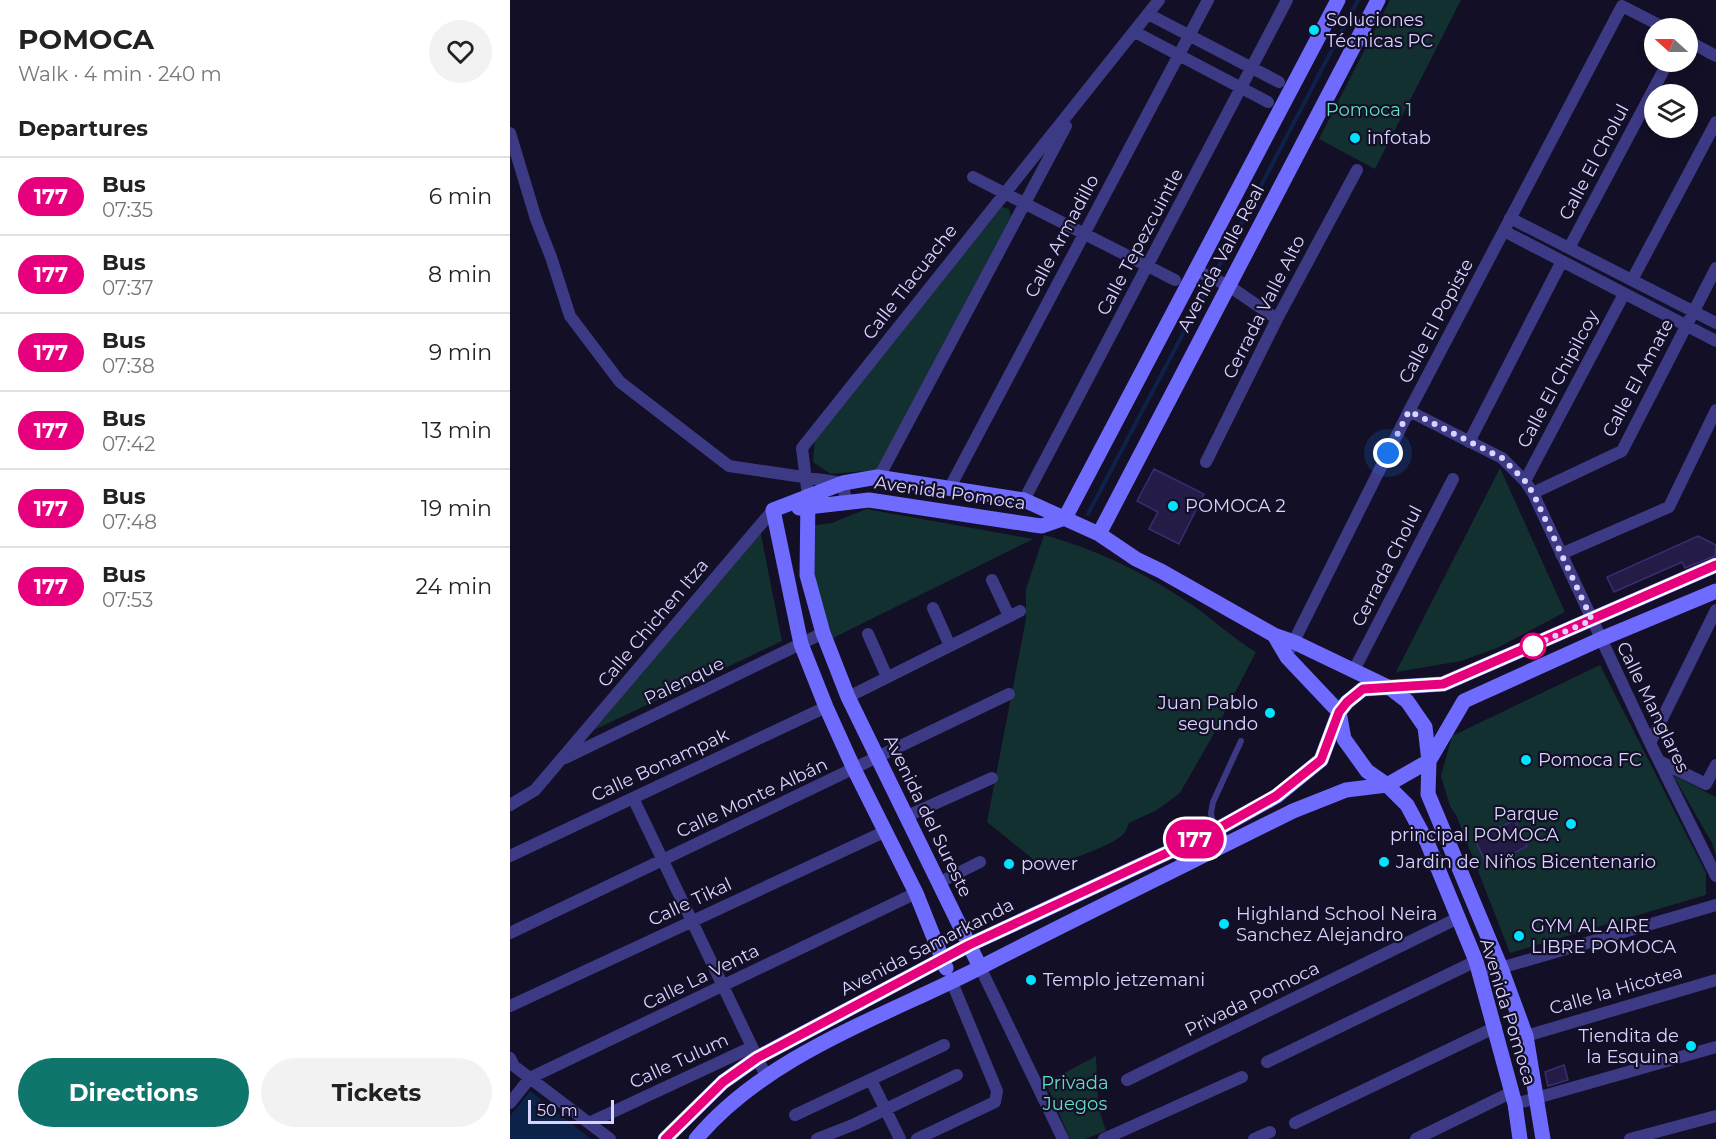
<!DOCTYPE html>
<html lang="en">
<head>
<meta charset="utf-8">
<style>
	body { margin:0; font-family:Montserrat,sans-serif; background:#f2f2f2; color:#222; height:100vh; display:flex; flex-direction:column; font-size:22px; white-space:nowrap }
	* { box-sizing:border-box; margin:0 }
	p { font-size:20px; color:#767676 }
	.icon { flex:none; width:33px; height:33px; fill:none; stroke:currentColor; stroke-width:2; stroke-linecap:round; stroke-linejoin:round }
	.map { position:relative; flex:1; overflow:hidden }
	.sheet { display:flex; flex-direction:column; background:#fff; width:510px }
	.sheet>* { flex:none }
	.badge { padding:0 12px; border-radius:20px; font-size:21px; line-height:39px }
	.needle { width:39px; rotate:291deg }
	.controls { position:absolute; left:1134px; top:18px; display:grid; gap:12px }
	.controls a { display:grid; place-items:center; width:54px; height:54px; border-radius:50%; background:#fff; box-shadow:0 3px 9px #0003; font-size:30px }
	.scale { position:absolute; left:18px; bottom:15px; width:86px; box-sizing:border-box; padding-left:6px; border:3px solid #d9d4ff; border-top:0; font-size:16px; line-height:21px; white-space:nowrap; color:#d9d4ff; -webkit-text-stroke:4px #130f26; paint-order:stroke }
	.you { position:absolute; width:30px; height:30px; margin:-15px; border:4px solid #fff; border-radius:50%; background:#1a73e8; box-shadow:0 0 0 9px #1a73e833 }
	.map>.badge { position:absolute; translate:-50% -50%; box-shadow:0 0 0 3px #fff }
	h2 { padding:0 18px; font-size:22px; line-height:54px }
	.round { display:grid; place-items:center; flex:none; width:63px; height:63px; border-radius:32px; background:#f2f2f2 }
	.head { display:flex; align-items:center; justify-content:space-between; height:102px; padding:0 18px }
	h1 { font-size:28px; font-weight:700; line-height:45px }
	.button { display:flex; gap:12px; margin-top:auto; padding:12px 18px }
	.button a { flex:1; height:69px; border-radius:36px; background:#0f766e; color:#fff; font-size:24px; font-weight:700; line-height:69px; text-align:center }
	.button a+a { background:#f2f2f2; color:#222 }
	ul { padding:0; list-style:none }
	li { display:flex; align-items:center; gap:18px; height:78px; padding:0 18px; border-top:2px solid #e0e0e0 }
	li div { flex:1 }
	li b { display:block; font-size:22px }
	li em { font-style:normal }
	li .badge { min-width:66px; font-weight:700; text-align:center }
	main { display:flex; flex:1; min-height:0 }
	.map>svg:first-child { display:block }
	.green { fill:#12302f }
	.water { fill:#0c2248 }
	.lines { fill:none; stroke-linecap:round; stroke-linejoin:round }
	.stream { stroke:#0c2248; stroke-width:4 }
	.building { fill:#241b47; stroke:#3b2d73; stroke-width:1.5 }
	.lane { stroke:#3d3a85; stroke-width:6 }
	.street { stroke:#3d3a85; stroke-width:12 }
	.secondary { stroke:#6f6bff; stroke-width:15 }
	.line-casing { stroke:#fff; stroke-width:14 }
	.line { stroke:#e6007e; stroke-width:9 }
	.walk { stroke:#d9d4ff; stroke-width:6; stroke-dasharray:0 10.8 }
	.poi-dot { fill:#00e5ff; stroke:#130f26; stroke-width:2 }
	.stop-dot { fill:#fff; stroke:#e6007e; stroke-width:3 }
	.labels { text-anchor:middle; dominant-baseline:central; stroke-width:4.5; stroke-linejoin:round; paint-order:stroke }
	.poi-label { font-size:18px; fill:#d9d4ff; stroke:#130f26; text-anchor:start }
	.park-label { font-size:18px; fill:#5fe0c0; stroke:#130f26 }
	.street-label { font-size:18px; fill:#d9d4ff; stroke:#130f26 }
</style>
</head>
<body>
<main>
<section class="sheet">
<div class="head"><div><h1>POMOCA</h1><p>Walk · 4 min · 240 m</p></div><a class="round"><svg class="icon" aria-label="heart" viewBox="0 0 24 24"><path d="M12 20l-8-8c-3-5 5-10 8-4 3-6 11-1 8 4z"/></svg></a></div>
<h2>Departures</h2>
<ul>
<li><span class="badge" style="background:#e6007e;color:#fff">177</span><div><b>Bus</b><p>07:35</p></div><em>6 min</em></li>
<li><span class="badge" style="background:#e6007e;color:#fff">177</span><div><b>Bus</b><p>07:37</p></div><em>8 min</em></li>
<li><span class="badge" style="background:#e6007e;color:#fff">177</span><div><b>Bus</b><p>07:38</p></div><em>9 min</em></li>
<li><span class="badge" style="background:#e6007e;color:#fff">177</span><div><b>Bus</b><p>07:42</p></div><em>13 min</em></li>
<li><span class="badge" style="background:#e6007e;color:#fff">177</span><div><b>Bus</b><p>07:48</p></div><em>19 min</em></li>
<li><span class="badge" style="background:#e6007e;color:#fff">177</span><div><b>Bus</b><p>07:53</p></div><em>24 min</em></li>
</ul>
<div class="button"><a>Directions</a><a>Tickets</a></div>
</section>
<div class="map">
<svg width="1206" height="1139" viewBox="0 0 1206 1139">
	<rect width="100%" height="100%" fill="#130f26"/>
	<!-- green -->
	<path class="green" d="M880,0h71l-86,169 -56,-30z
		M492,207l7,2 2,7 -134,254 -46,4 -18,-12 2,-26z
		M990,468l65,144 -68,36 -36,13 -65,11z
		M356,509l167,30 -200,99 -24,-63 1,-49 22,-3z
		M250,530l22,111 -188,89z
		M534,535c52,14 101,38 145,68 23,15 43,35 67,49l-44,85 -32,56 -23,17 -28,13c-1,3 -2,6 -4,9 -9,14 -64,30 -81,36l-57,-46 39,-203v-30z
		M1090,665l106,208v22l-196,58 -53,-136 -7,-11 -9,-30 11,-40z
		M1163,775l43,22v59l-4,-13z
		M586,1056l2,50 8,25 -21,8h-15l-24,-56z"/>
	<!-- water -->
	<path class="water" d="M20,1091l61,48h-81v-23z"/>
	<g class="lines">
		<!-- stream -->
		<path class="stream" d="M709,266l139,-266
			M578,514l118,-224"/>
	</g>
	<!-- building -->
	<path class="building" d="M644,469l50,25 -25,50 -30,-15 9,-17 -21,-11z
		M1188,536l18,9 -1,11 -30,12 -3,-6 -68,30 -7,-15z
		M1005,820l12,26 -39,21 -13,-27z
		M1054,1065l4,15 -20,6 -3,-14z"/>
	<g class="lines">
		<!-- lane -->
		<path class="lane" d="M704,830l-3,-17 2,-11 28,-61"/>
		<!-- street -->
		<path class="street" d="M638,14l131,68
			M625,32l133,70
			M1178,41l28,15
			M0,133l26,86 15,38 19,59 50,66 109,84 114,17 3,20
			M463,177l202,103
			M1000,218l206,105
			M994,231l212,110
			M1059,248l99,-186
			M685,270l34,16 48,33
			M1122,280l84,-158
			M899,411l93,47 23,23 8,12 117,250 66,133
			M959,442l93,-181
			M696,462l71,-143 80,-149
			M369,477l187,-351
			M1015,481l99,-187
			M439,489l259,-489
			M1023,493l89,-42 94,-183
			M298,496l-6,-48 357,-448
			M514,500l263,-500
			M1051,554l108,-47 47,-97
			M482,580l17,36
			M423,608l17,38
			M358,634l19,43
			M780,649l119,-238 213,-405 43,22
			M844,670l99,-191
			M338,697l172,-86
			M1140,743l66,-133
			M55,758l258,-125
			M1149,761l47,23 10,-19
			M123,798l133,278
			M0,805l25,-15 238,-280
			M395,817l87,-39
			M0,856l316,-149
			M428,883l42,-21
			M0,933l499,-239
			M470,967l83,172
			M970,974l236,-69
			M0,1006l376,-175
			M1016,1036l190,-56
			M0,1058l4,8 96,73
			M757,1062l209,-101
			M361,1080l29,59
			M617,1080l331,-162
			M0,1103l20,-25 386,-185
			M1005,1104l201,-57
			M285,1115l149,-70
			M79,1123l163,-76
			M785,1123l201,-96
			M307,1139l38,-15 102,-49
			M407,1139l78,-37 2,-11 -46,-111
			M594,1139l138,-62
			M744,1139l16,-7
			M906,1139l96,-47
			M1120,1139l86,-23"/>
		<!-- secondary -->
		<path class="secondary" d="M298,496l-1,79 16,58 25,64 132,270
			M289,508l70,-8 165,25 8,1 23,-8
			M263,510l70,-27 34,-6 147,23 75,34 37,25 25,12 113,64 20,7 96,46 17,13 18,26 4,34 -1,33 73,174 25,68 17,103
			M263,510l28,134 25,63 28,62 62,124 30,75
			M555,518l273,-518
			M589,534l279,-534
			M764,635l13,22 52,55 5,27 23,32 20,14 20,20 20,37 49,119 39,143 5,35
			M155,1139l58,-57 34,-24 212,-113 245,-114 63,-35 44,-36 18,-48 8,-10 16,-13 80,-5 273,-119
			M186,1139c71,-85 188,-122 285,-172 103,-53 208,-104 312,-156l53,-21 41,-5 42,-24 35,-60 137,-62 115,-48"/>
	</g>
	<g class="lines">
		<defs>
			<path id="line" d="M155,1139l58,-57 34,-24 212,-113 245,-114 62,-35 45,-36 18,-48 8,-10 16,-13 80,-5 273,-119"/>
		</defs>
		<!-- line casing -->
		<use href="#line" class="line-casing"/>
		<!-- line -->
		<use href="#line" class="line"/>
		<!-- walk -->
		<path class="walk" d="M878,453l21,-42 93,47 23,23 8,12 59,127 -63,27 4,-1"/>
	</g>
	<!-- markers -->
	<g class="poi-dot">
		<circle cx="804" cy="30" r="6"/>
		<circle cx="845" cy="138" r="6"/>
		<circle cx="663" cy="506" r="6"/>
		<circle cx="760" cy="713" r="6"/>
		<circle cx="1016" cy="760" r="6"/>
		<circle cx="1061" cy="824" r="6"/>
		<circle cx="874" cy="862" r="6"/>
		<circle cx="499" cy="864" r="6"/>
		<circle cx="714" cy="924" r="6"/>
		<circle cx="1009" cy="936" r="6"/>
		<circle cx="521" cy="980" r="6"/>
		<circle cx="1181" cy="1046" r="6"/>
	</g>
	<circle class="stop-dot" cx="1023" cy="646" r="12"/>
	<g class="labels">
		<!-- poi labels -->
		<g class="poi-label">
			<text x="816" y="20">Soluciones<tspan x="816" dy="21">Técnicas PC</tspan></text>
			<text x="857" y="138">infotab</text>
			<text x="675" y="506">POMOCA 2</text>
			<text x="748" y="703" text-anchor="end">Juan Pablo<tspan x="748" dy="21">segundo</tspan></text>
			<text x="1028" y="760">Pomoca FC</text>
			<text x="1049" y="814" text-anchor="end">Parque<tspan x="1049" dy="21">principal POMOCA</tspan></text>
			<text x="886" y="862">Jardin de Niños Bicentenario</text>
			<text x="511" y="864">power</text>
			<text x="726" y="914">Highland School Neira<tspan x="726" dy="21">Sanchez Alejandro</tspan></text>
			<text x="1021" y="926">GYM AL AIRE<tspan x="1021" dy="21">LIBRE POMOCA</tspan></text>
			<text x="533" y="980">Templo jetzemani</text>
			<text x="1169" y="1036" text-anchor="end">Tiendita de<tspan x="1169" dy="21">la Esquina</tspan></text>
		</g>
		<!-- park labels -->
		<g class="park-label">
			<text x="859" y="110">Pomoca 1</text>
			<text x="565" y="1083">Privada<tspan x="565" dy="21">Juegos</tspan></text>
		</g>
		<!-- street labels -->
		<g class="street-label">
			<text transform="translate(1084 162) rotate(-62)">Calle El Cholul</text>
			<text transform="translate(552 236) rotate(-62)">Calle Armadillo</text>
			<text transform="translate(630 242) rotate(-62)">Calle Tepezcuintle</text>
			<text transform="translate(711 258) rotate(-62)">Avenida Valle Real</text>
			<text transform="translate(400 282) rotate(-52)">Calle Tlacuache</text>
			<text transform="translate(754 307) rotate(-63)">Cerrada Valle Alto</text>
			<text transform="translate(926 321) rotate(-62)">Calle El Popiste</text>
			<text transform="translate(1128 378) rotate(-62)">Calle El Amate</text>
			<text transform="translate(1048 379) rotate(-62)">Calle El Chipilcoy</text>
			<text transform="translate(440 493) rotate(8)">Avenida Pomoca</text>
			<text transform="translate(877 566) rotate(-63)">Cerrada Cholul</text>
			<text transform="translate(143 623) rotate(-50)">Calle Chichen Itza</text>
			<text transform="translate(174 681) rotate(-26)">Palenque</text>
			<text transform="translate(1143 707) rotate(64)">Calle Manglares</text>
			<text transform="translate(150 765) rotate(-25)">Calle Bonampak</text>
			<text transform="translate(242 798) rotate(-25)">Calle Monte Albán</text>
			<text transform="translate(418 816) rotate(64)">Avenida del Sureste</text>
			<text transform="translate(180 902) rotate(-25)">Calle Tikal</text>
			<text transform="translate(417 947) rotate(-27)">Avenida Samarkanda</text>
			<text transform="translate(191 977) rotate(-26)">Calle La Venta</text>
			<text transform="translate(1106 990) rotate(-16)">Calle la Hicotea</text>
			<text transform="translate(742 999) rotate(-26)">Privada Pomoca</text>
			<text transform="translate(998 1012) rotate(73)">Avenida Pomoca</text>
			<text transform="translate(169 1061) rotate(-25)">Calle Tulum</text>
		</g>
	</g>
</svg>
<div class="controls">
<a><svg class="needle" viewBox="-14 -14 28 28"><path d="M0-13l5 13h-10z" fill="#e53935"/><path d="M0 13l5-13h-10z" fill="#767676"/></svg></a>
<a><svg class="icon" aria-label="layers" viewBox="0 0 24 24"><path d="M12 4l9 5-9 5-9-5zM3 14l9 5 9-5"/></svg></a>
</div>
<div class="scale">50 m</div>
<div class="you" style="left:878px;top:453px"></div>
<b class="badge" style="left:685px;top:839px;background:#e6007e;color:#fff">177</b>
</div>
</main>
</body>
</html>
